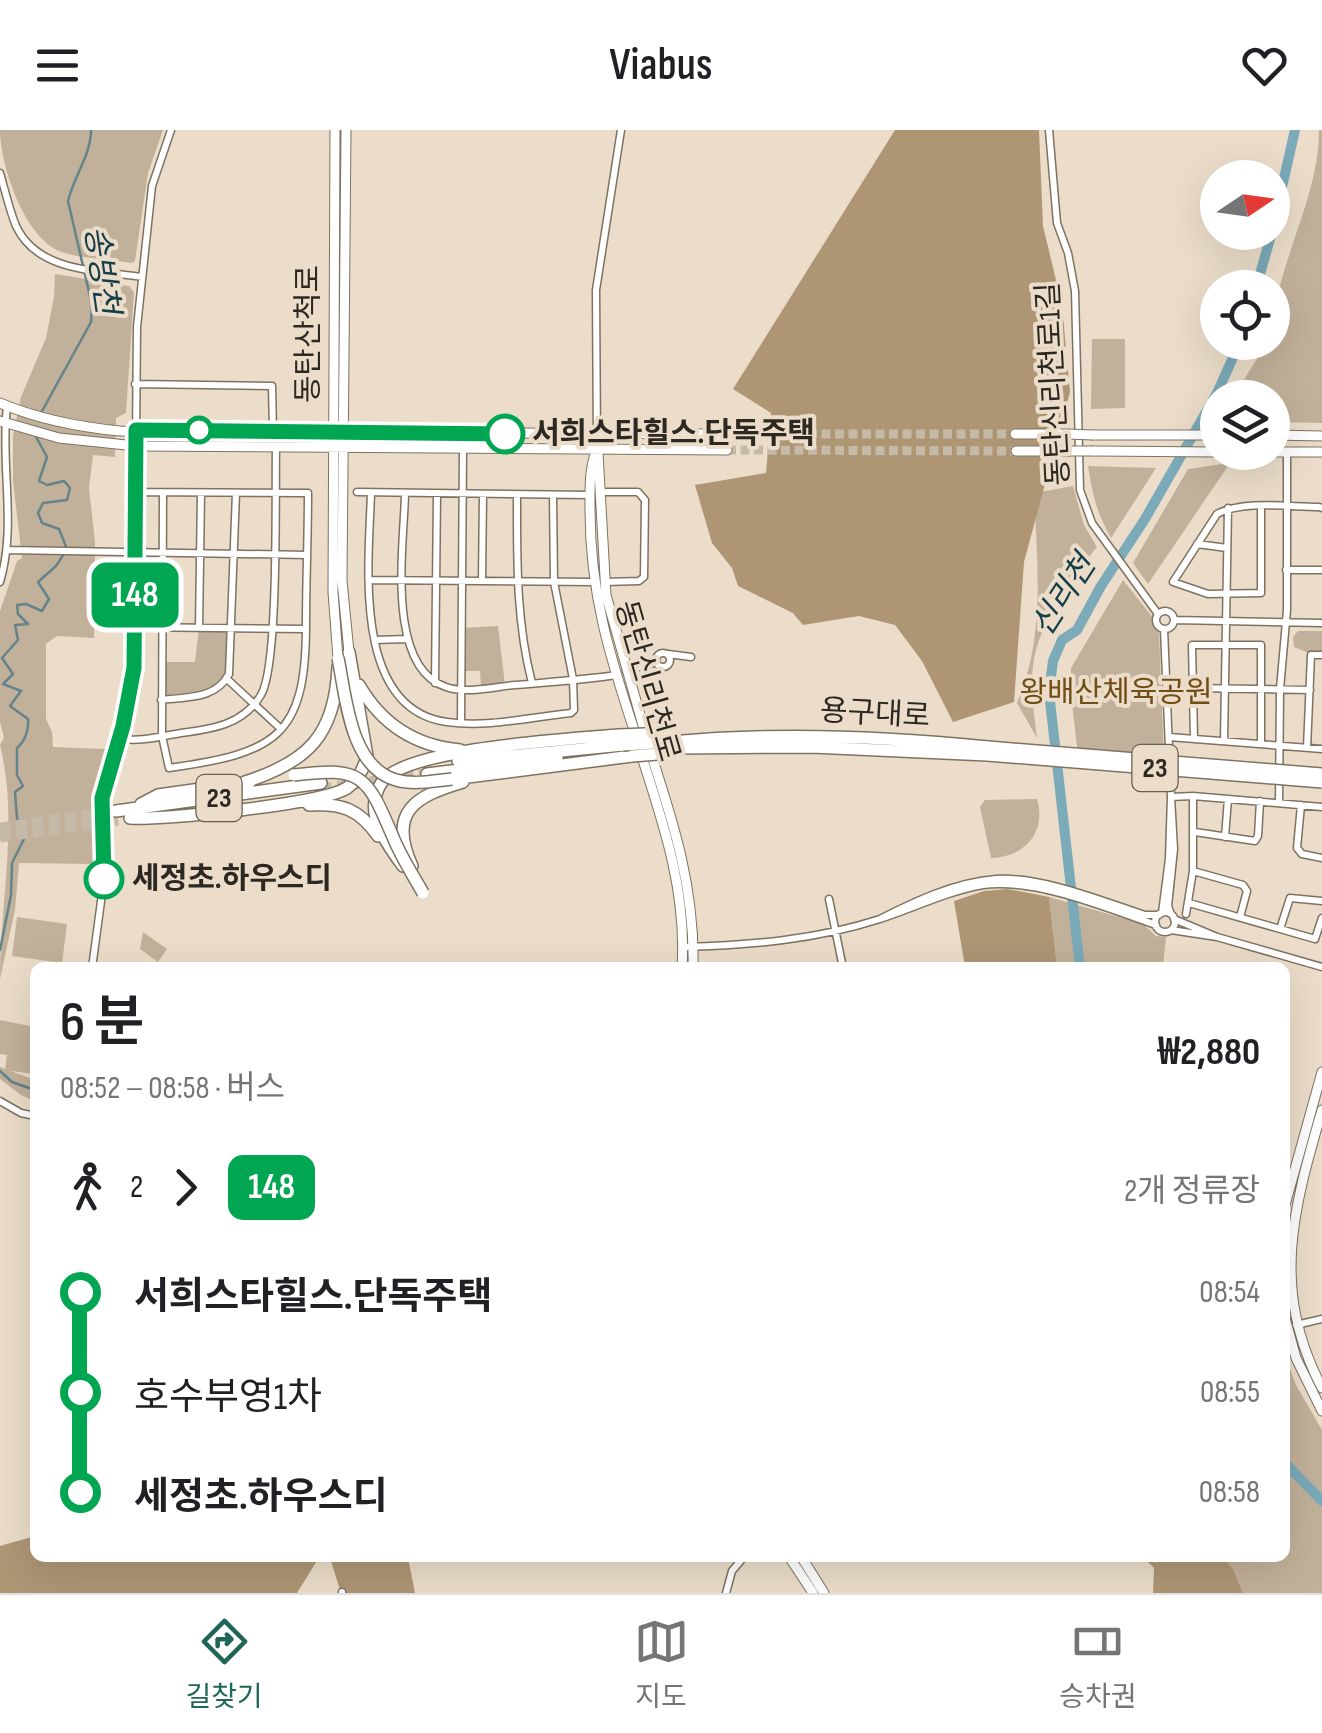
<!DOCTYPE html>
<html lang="ko">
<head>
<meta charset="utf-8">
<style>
	body { margin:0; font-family:"Sofia Sans Condensed","Noto Sans KR",sans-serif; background:#f6f6f6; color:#202124; height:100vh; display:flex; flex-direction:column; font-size:38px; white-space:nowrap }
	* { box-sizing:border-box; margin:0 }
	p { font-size:32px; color:#757577 }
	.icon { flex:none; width:55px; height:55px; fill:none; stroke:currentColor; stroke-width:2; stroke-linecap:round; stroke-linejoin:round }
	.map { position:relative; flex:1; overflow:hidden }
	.side { position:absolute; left:30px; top:832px; width:1260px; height:600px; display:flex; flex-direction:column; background:#fff; border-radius:15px; box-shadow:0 10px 40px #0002 }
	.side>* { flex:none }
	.badge { padding:0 20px; border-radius:15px; font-size:35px; line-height:65px }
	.needle { width:65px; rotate:77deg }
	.buttons { position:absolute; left:1200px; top:30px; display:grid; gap:20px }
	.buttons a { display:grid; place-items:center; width:90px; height:90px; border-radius:50%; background:#fff; box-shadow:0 10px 40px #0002; font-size:50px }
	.map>.badge { position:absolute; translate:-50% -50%; box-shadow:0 0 0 5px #fff }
	.legs { display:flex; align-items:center; gap:15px; height:110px; padding:0 30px; font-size:32px }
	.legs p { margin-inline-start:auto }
	.headline { display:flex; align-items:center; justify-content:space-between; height:170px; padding:0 30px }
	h1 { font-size:55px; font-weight:600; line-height:75px }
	ul { padding:0 30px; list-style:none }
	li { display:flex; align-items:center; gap:35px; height:100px; font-size:38px }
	li i { display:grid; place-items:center; width:15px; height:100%; margin:0 12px; background:currentColor }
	li i::after { content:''; width:25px; height:25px; margin:-12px; border:8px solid; border-radius:50%; background:#fff }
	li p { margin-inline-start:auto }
	li:first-child i { background:linear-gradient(#0000 50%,currentColor 0) }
	li:last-child i { background:linear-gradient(currentColor 50%,#0000 0) }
	header { display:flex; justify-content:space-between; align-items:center; height:130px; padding:0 30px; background:#fff; font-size:45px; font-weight:600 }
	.menu { display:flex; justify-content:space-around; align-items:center; height:140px; border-top:2px solid #e0e0e0; background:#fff; font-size:28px; color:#757577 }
	.menu a { display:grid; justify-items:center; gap:5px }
	.menu .current { color:#1f6558 }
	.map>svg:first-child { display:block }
	.green { fill:#c2b19a }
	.forest { fill:#ae9675 }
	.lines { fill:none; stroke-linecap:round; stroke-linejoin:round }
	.stream { stroke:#64838b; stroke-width:2.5 }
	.river { stroke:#7baab8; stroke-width:10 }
	.major-tunnel { stroke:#c5b9a7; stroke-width:9; stroke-dasharray:9 4.5; stroke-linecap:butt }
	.highway-tunnel { stroke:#c5b9a7; stroke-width:11; stroke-dasharray:11 5.5; stroke-linecap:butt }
	.minor-casing { stroke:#7e7261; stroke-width:9 }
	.major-casing { stroke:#7e7261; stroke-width:11 }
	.highway-casing { stroke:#7e7261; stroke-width:14 }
	.minor { stroke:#fff; stroke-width:6 }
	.major { stroke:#fff; stroke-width:9 }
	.highway { stroke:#fff; stroke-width:11 }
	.major-bridge-casing { stroke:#7e7261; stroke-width:11; stroke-linecap:butt }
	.highway-bridge-casing { stroke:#7e7261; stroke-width:14; stroke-linecap:butt }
	.major-bridge { stroke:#fff; stroke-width:9 }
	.highway-bridge { stroke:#fff; stroke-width:11 }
	.line-1-casing { stroke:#fff; stroke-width:22 }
	.line-1 { stroke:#00a651; stroke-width:15 }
	.stop-1-dot { fill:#fff; stroke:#00a651; stroke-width:5 }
	.labels { text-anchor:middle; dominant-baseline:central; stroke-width:8; stroke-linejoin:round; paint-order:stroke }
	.shield { fill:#ebddc9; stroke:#665e53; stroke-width:2.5 }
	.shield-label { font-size:28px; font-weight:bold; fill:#2d2821 }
	.street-label { font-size:30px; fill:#2d2821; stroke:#ebddc9 }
	.stop-label { font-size:30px; font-weight:bold; fill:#2d2821; stroke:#ebddc9; text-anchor:start }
	.park-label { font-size:30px; fill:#714e16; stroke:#ebddc9 }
	.water-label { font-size:32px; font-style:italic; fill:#143f4a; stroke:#ebddc9 }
</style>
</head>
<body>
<header><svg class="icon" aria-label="menu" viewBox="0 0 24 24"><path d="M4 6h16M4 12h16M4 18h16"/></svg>Viabus<svg class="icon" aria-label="heart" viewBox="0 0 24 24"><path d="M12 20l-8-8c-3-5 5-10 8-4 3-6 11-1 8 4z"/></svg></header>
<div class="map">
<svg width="1322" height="1463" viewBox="0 0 1322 1463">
	<rect width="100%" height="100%" fill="#ebddc9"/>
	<!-- green -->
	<path class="green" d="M0,0h163l-15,43 -13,88 -3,2c-23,-4 -49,-4 -70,-11 -37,-12 -62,-87 -62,-122z
		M1319,0h3v293l-49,-1 -1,-24 -39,-1 27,-43 4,-11 8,-1c0,-73 47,-139 47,-212z
		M55,144l74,12 5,6 -8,121 -10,5 -1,39 -22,-2 -4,33 6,54 -1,96 -37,-2 -11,8v75l6,13 1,15 53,2 -13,51 1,64 -75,-1 -4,47 -15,69c0,-77 19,-158 0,-234l4,-7 -4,-16v-111l17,-50 5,-3 -9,-77v-45l8,-39 25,-59 8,-41z
		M1092,209h33v69l-34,1z
		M1230,333l-82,121 -15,-21 55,-94z
		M1088,336l68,2 -45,70c-14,-24 -19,-45 -23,-72z
		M1073,356l11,39 13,22c-26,31 -59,77 -64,119 -3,23 1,48 4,72l-20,-35c29,-67 20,-139 17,-210z
		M1123,450l31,39 5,15 5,125 -86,-4 -7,-60v-27z
		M498,496l7,59 -24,1 -1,-15h-17v-43z
		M199,498h34l-2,41 -12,20 -58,11 -1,-38h35z
		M1298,501h24v21l-13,1 -15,-6 -1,-10z
		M1037,669c10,34 -13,58 -46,59l-11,-51 5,-7z
		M1049,767l94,27 13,12 10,1 -3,30h-106z
		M17,787l50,7 -5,39 -50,-7z
		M143,802l24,17 -9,13 -18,-13z
		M0,890l35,7 -2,47 -28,-4 2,-15 -7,-1z
		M0,937l35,13v21l-14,-6 -21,-16z
		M1285,1225l11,30 26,45v163h-79l-10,-24 -9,-11h61z"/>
	<!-- forest -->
	<path class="forest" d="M895,0h144l4,96 19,79 8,87 -46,170 -10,140 -61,20 -31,-61 -27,-36 -36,-9 -56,9 -10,-12 -55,-27 -6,-18 -20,-25 -17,-58 71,-12 5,-60 -38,-24z
		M1008,759l41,8 8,70h-92l-11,-66 30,-10z
		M35,1406v22h373l7,35h-74l-10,-32 -13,-2 -21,34h-297v-47z
		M1144,1428h80l9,11 10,24h-90l1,-25z"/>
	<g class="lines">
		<!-- stream -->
		<path class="stream" d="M41,283l50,-91 1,-17 -24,-104c6,-25 23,-46 23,-71
			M0,820l11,-55 1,-32 13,-26 -8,-19 -2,-26 8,-6 -6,-11v-27c8,-7 12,-18 11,-29l-18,-13 11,-15 -18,-7 10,-10 -11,-16 16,-18 -3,-15 13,-1 -10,-10 -1,-9 9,-1 16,7 7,-12 -11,-17 18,-16 11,-17 -8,-20 -17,-6 -4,-10 5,-10 24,-3 3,-12 -6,-7 -17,4 -8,-4 8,-24 -12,-22
			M0,941l12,11 23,8"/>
		<!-- river -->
		<path class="river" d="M1272,101l23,-101
			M1256,158l16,-56
			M1080,838l-31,-276 4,-31 9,-21 15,-10 24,-44 44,-67 72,-126 23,-51
			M1285,1333l37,38"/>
		<!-- major-tunnel -->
		<path class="major-tunnel" d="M727,304h288
			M727,320l289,1"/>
		<!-- highway-tunnel -->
		<path class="highway-tunnel" d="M321,659l106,-15
			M0,698l116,-17
			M0,707l118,-17"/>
		<defs>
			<path id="minor" d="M1049,0l8,93 11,30 7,38 5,199 12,33 66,91
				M0,43c5,17 9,36 16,53 22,47 82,44 126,51
				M135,254l137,2 1,46
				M597,319l-1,-159 25,-160
				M136,362l172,1c0,44 -2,88 -2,132 0,112 -30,128 -137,143l-7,-32 1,-243
				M357,362l233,3
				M601,362h37l7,8 -1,77 -5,4 -34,1
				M371,363c-2,68 -20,216 76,229 40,6 84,-5 124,-9l3,-3 -1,-31 -19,-97 -1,-87
				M405,364c-1,50 -20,173 41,193 20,7 48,0 69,-2 34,-3 68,-5 101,-10
				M517,365c0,64 -1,126 15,188
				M1261,378v85l-53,1 -35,-12 44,-68c27,-14 71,-7 102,-7l3,1
				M1197,414l30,4
				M7,420l300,5
				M1286,440h36
				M370,450l223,2
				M482,451l1,-87
				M0,452c17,-57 0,-117 7,-176
				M1156 490a9 9 0 1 1 18 0a9 9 0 1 1-18 0Z
				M1174,490l148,3
				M135,497l171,2
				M199,498l2,-135
				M1164,499l7,168 22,-1 129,11
				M375,510l32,-1
				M656 530a7 7 0 1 1 14 0a7 7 0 1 1-14 0Z
				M668,524l23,3
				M626,541l30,-9
				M227,549l54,50
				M435,553l2,-189
				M1193,558l117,2
				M161,570c27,-3 55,-1 68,-26l7,-181
				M461,592l2,-273
				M1169,607l153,12
				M119,608c18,5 43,-2 62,-5 31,-4 62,-8 80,-38 18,-30 14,-202 15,-247
				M1194,609l-2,-94h69v99
				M1224,611l4,-233
				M1307,618l4,-93h11
				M1279,673l1,-114 7,-79v-158
				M1301,675l-4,43 5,6 20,4
				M1195,702l60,9 3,-5 2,-35
				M1225,707l3,-38
				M1193,741l50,14 4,6 -7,26
				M829,769l14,69
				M1189,773l126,36 7,-21
				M1155 792a10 10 0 1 1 20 0a10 10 0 1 1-20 0Z
				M1162,783l7,-54 2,-62 3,52 -6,57 3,8
				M1186,784l7,-43v-75
				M1156,795c-49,-17 -121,-47 -173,-40 -35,6 -69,23 -103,34 35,-18 76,-37 116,-40 45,-3 106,22 149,36h14
				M1280,799l10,-31 32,3
				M1171,800l46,7 -43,-18
				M1217,807l105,30
				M683,817c68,-2 132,-7 197,-28
				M92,838l12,-89 -2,-81 32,-129 3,-342 15,-141 19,-56
				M0,971l21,12 14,3
				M1296,1195l26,-6
				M342,1463v-1
				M726,1463l6,-22 11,-13"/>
			<path id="major" d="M335,0l-2,462 5,66
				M346,0l-4,451 7,71
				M0,273c38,16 78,24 120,28l607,3
				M0,291l59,17 77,8 591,4
				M1015,304h52
				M1093,305h125
				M1272,305l50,1
				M597,319c-8,20 -7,39 -7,61 0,84 20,147 46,226
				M1016,321h52
				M1094,321l124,1
				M1272,322h50
				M598,323l8,142 40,141
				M640,621c23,71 47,140 42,217
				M650,621c24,73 45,139 43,217
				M1322,980c-29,100 -52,179 0,278
				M1285,1075l37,-133
				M1285,1188l11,40 26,53
				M790,1428l23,35
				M802,1428l22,35"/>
			<path id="highway" d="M359,555c23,40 56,61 101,65
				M670,612c106,-10 212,-6 318,5
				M675,618l137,-1 175,8
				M458,631l165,-16
				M427,644l130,-16
				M452,649l180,-23
				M245,652c63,-20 90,-47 93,-115
				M141,674l17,-9 92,-13
				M309,675c33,-2 50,4 69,31
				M116,681l205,-28
				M130,688c35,2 192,-14 217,-30 11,-8 17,-20 20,-32l-18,-104
				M403,736c-17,-23 -41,-55 -21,-84 23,-34 192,-43 237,-47
				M412,736c-25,-55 4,-70 51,-84"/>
		</defs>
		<!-- minor casing -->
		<use href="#minor" class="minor-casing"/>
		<!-- major casing -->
		<use href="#major" class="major-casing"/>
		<!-- highway casing -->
		<use href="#highway" class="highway-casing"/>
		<!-- minor -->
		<use href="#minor" class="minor"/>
		<!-- major -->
		<use href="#major" class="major"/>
		<!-- highway -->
		<use href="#highway" class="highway"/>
		<defs>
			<path id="major-bridge" d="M1067,304l26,1
				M1068,321h26"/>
			<path id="highway-bridge" d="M338,528c8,39 12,109 58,122 18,5 37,1 56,-1
				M619,605l50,-2
				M623,615l47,-3
				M988,617l334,27
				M987,625l335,27
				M632,626l39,-3
				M294,645c69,-9 73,1 99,62 8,20 20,38 30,56"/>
		</defs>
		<!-- major-bridge casing -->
		<use href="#major-bridge" class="major-bridge-casing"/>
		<!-- highway-bridge casing -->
		<use href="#highway-bridge" class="highway-bridge-casing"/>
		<!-- major-bridge -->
		<use href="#major-bridge" class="major-bridge"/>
		<!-- highway-bridge -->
		<use href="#highway-bridge" class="highway-bridge"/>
	</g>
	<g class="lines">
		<defs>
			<path id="line-1" d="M104,749l-2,-81 21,-72 11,-58 2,-238 369,4"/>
		</defs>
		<!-- line-1 casing -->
		<use href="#line-1" class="line-1-casing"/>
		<!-- line-1 -->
		<use href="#line-1" class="line-1"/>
	</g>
	<!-- markers -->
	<g class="stop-1-dot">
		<circle cx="199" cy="300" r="12"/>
		<circle cx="505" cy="304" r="18"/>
		<circle cx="104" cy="749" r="18"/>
	</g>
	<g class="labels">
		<!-- shield labels -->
		<g class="shield">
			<rect x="1132.5" y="615" width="45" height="46" rx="8"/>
			<rect x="196.5" y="645" width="45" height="46" rx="8"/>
		</g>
		<g class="shield-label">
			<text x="1155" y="638">23</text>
			<text x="219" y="668">23</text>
		</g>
		<!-- street labels -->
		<g class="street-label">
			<text transform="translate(309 204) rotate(-90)">동탄산척로</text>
			<text transform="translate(1054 254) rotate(-93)">동탄신리천로1길</text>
			<text transform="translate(647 551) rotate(74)">동탄신리천로</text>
			<text transform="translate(875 584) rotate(3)">용구대로</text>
		</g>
		<!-- stop labels -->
		<g class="stop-label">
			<text x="532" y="304">서희스타힐스.단독주택</text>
			<text x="132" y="749">세정초.하우스디</text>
		</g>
		<!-- park labels -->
		<g class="park-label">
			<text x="1116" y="563">왕배산체육공원</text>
		</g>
		<!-- water labels -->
		<g class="water-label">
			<text transform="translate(101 140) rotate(82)">송방천</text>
			<text transform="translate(1064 466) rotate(-57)">신리천</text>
		</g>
	</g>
</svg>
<div class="buttons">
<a><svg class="needle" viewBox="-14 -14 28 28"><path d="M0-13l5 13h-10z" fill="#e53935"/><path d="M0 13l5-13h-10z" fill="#757577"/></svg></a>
<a><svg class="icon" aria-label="locate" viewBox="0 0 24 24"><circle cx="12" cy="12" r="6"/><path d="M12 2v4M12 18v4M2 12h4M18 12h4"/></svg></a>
<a><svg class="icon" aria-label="layers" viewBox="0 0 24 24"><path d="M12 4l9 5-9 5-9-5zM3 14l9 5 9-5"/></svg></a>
</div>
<b class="badge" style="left:135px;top:465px;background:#00a651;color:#fff">148</b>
<section class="side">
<div class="headline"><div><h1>6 분</h1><p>08:52 – 08:58 · 버스</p></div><b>₩2,880</b></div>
<div class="legs"><svg class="icon" aria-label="walk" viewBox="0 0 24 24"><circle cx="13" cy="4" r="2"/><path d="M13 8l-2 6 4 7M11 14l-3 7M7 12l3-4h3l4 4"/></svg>2<svg class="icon" aria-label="forward" viewBox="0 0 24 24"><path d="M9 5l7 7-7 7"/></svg><b class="badge" style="background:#00a651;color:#fff">148</b><p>2개 정류장</p></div>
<ul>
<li><i style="color:#00a651"></i><b>서희스타힐스.단독주택</b><p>08:54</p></li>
<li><i style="color:#00a651"></i><span>호수부영1차</span><p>08:55</p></li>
<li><i style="color:#00a651"></i><b>세정초.하우스디</b><p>08:58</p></li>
</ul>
</section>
</div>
<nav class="menu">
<a class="current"><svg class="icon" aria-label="directions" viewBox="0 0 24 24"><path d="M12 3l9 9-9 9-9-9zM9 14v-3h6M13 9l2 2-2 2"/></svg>길찾기</a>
<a><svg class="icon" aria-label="map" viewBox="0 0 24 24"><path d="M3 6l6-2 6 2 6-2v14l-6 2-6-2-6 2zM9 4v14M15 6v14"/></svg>지도</a>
<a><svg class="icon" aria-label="tickets" viewBox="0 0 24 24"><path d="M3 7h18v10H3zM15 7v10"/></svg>승차권</a>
</nav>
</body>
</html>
